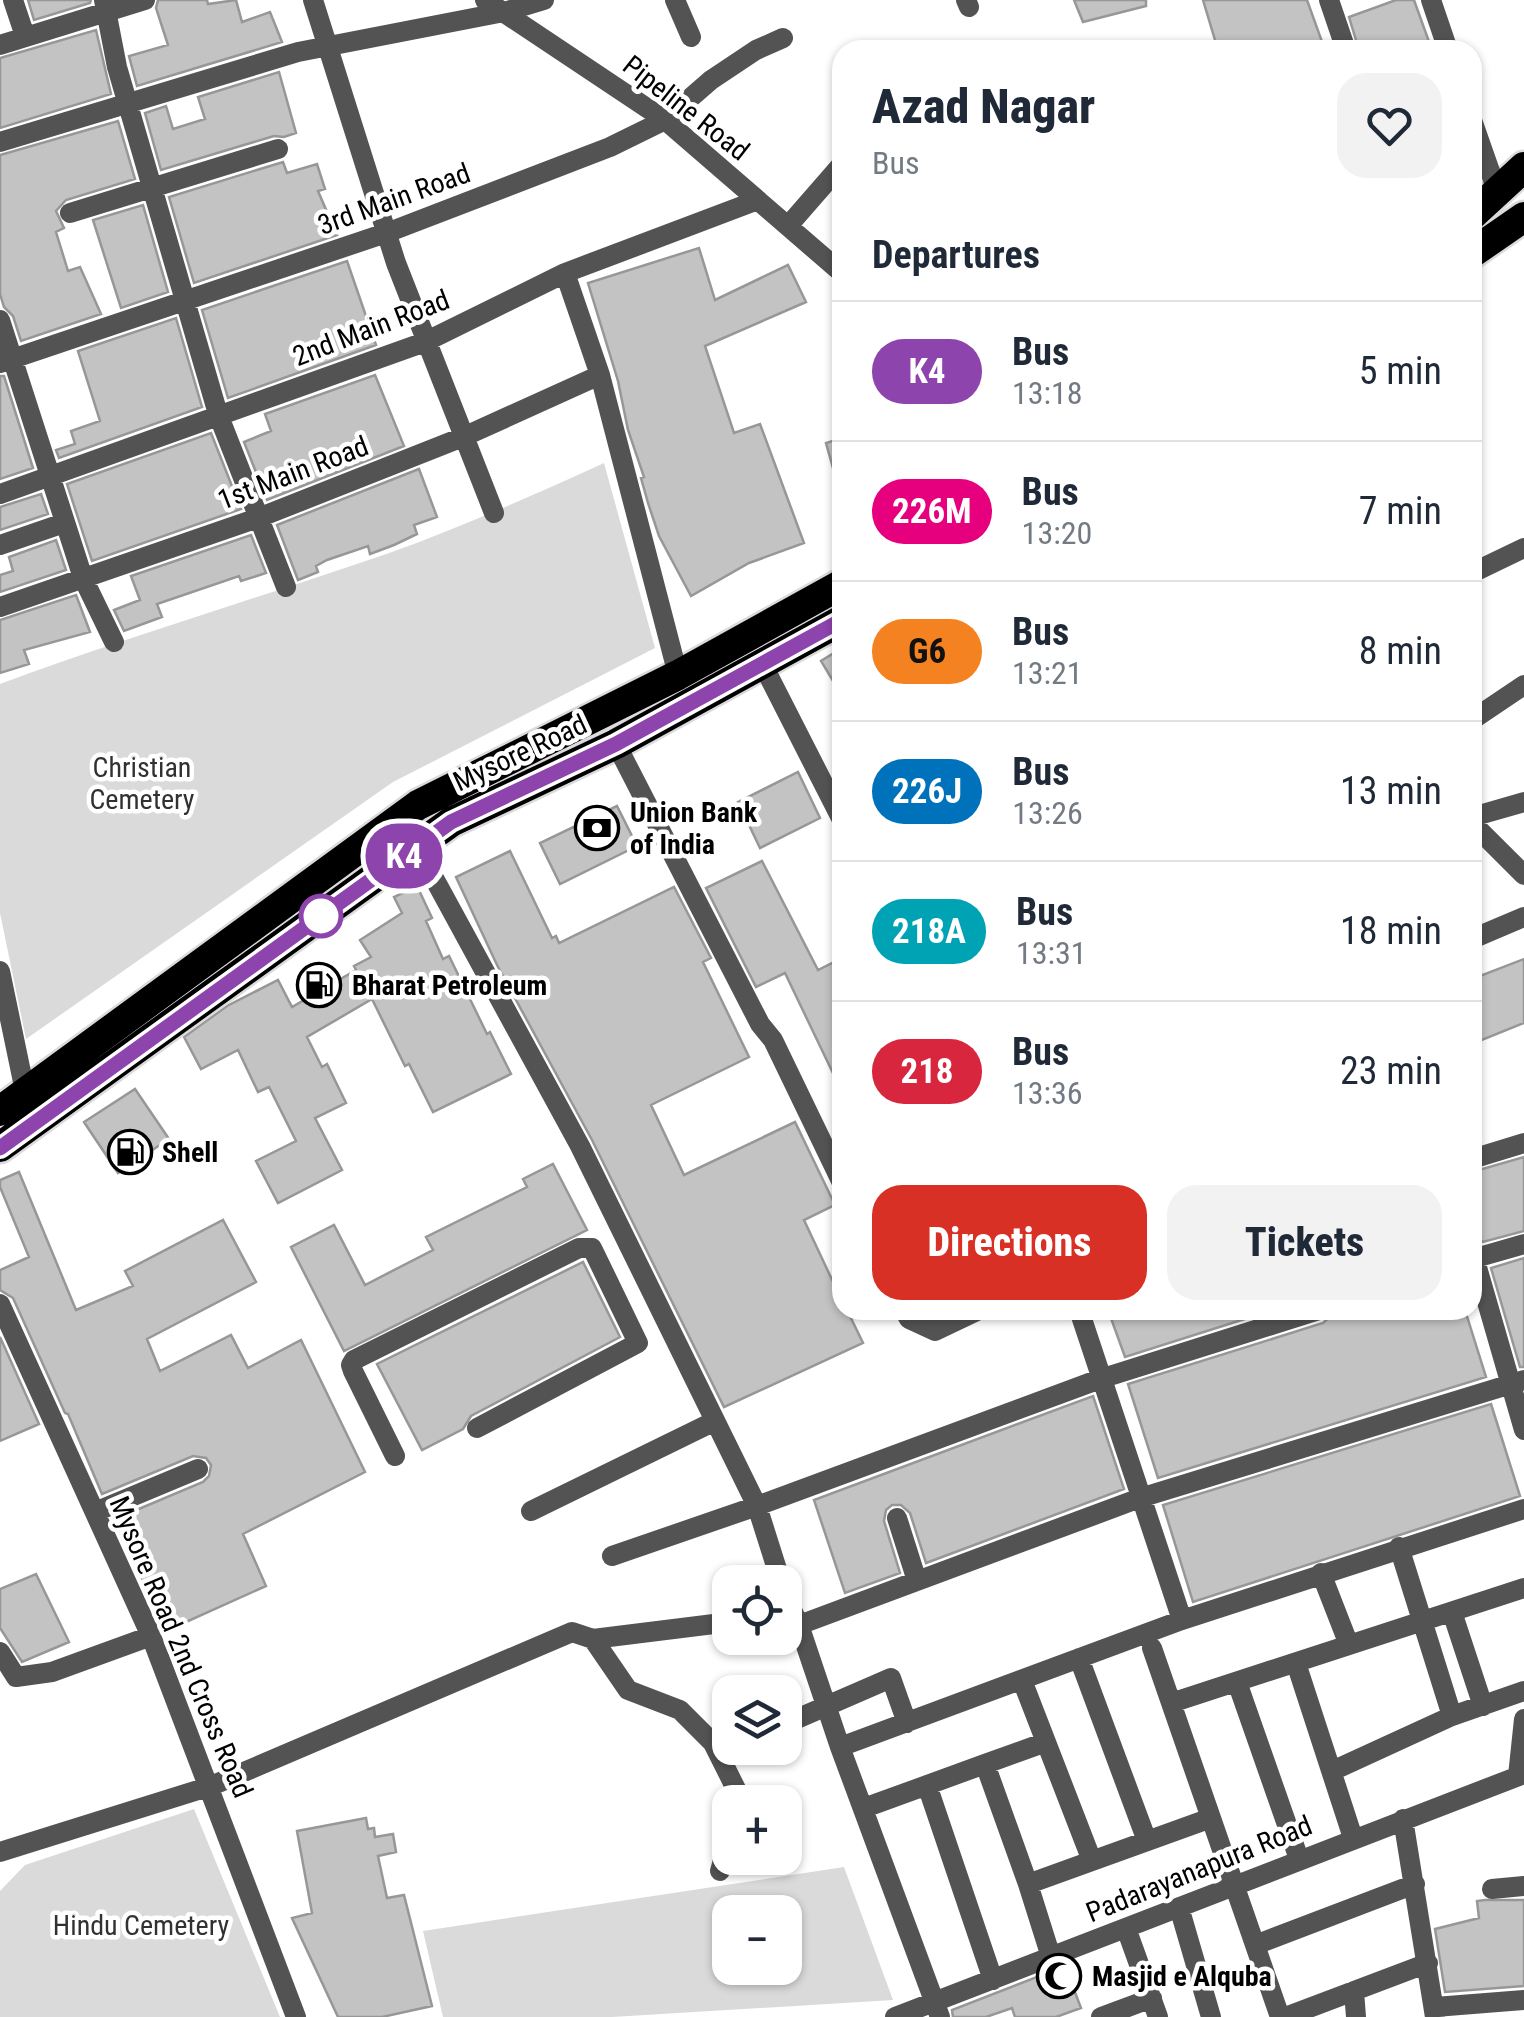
<!DOCTYPE html>
<html lang="en">
<head>
<meta charset="utf-8">
<style>
	body { margin:0; font-family:"Roboto Condensed",sans-serif; background:#f2f2f3; color:#1f2937; height:100vh; display:flex; flex-direction:column; font-size:38px; white-space:nowrap }
	* { box-sizing:border-box; margin:0 }
	p { font-size:32px; color:#747a83 }
	.icon { flex:none; width:55px; height:55px; fill:none; stroke:currentColor; stroke-width:2; stroke-linecap:round; stroke-linejoin:round }
	.map { position:relative; flex:1; overflow:hidden }
	.side { position:absolute; left:832px; top:40px; width:650px; height:1280px; display:flex; flex-direction:column; background:#fff; border-radius:30px; box-shadow:0 2px 8px #0004 }
	.side>* { flex:none }
	.badge { padding:0 20px; border-radius:32px; font-size:35px; line-height:65px }
	.tools { position:absolute; left:712px; top:1565px; display:grid; gap:20px }
	.tools a { display:grid; place-items:center; width:90px; height:90px; border-radius:20px; background:#fff; box-shadow:0 2px 8px #0004; font-size:50px }
	.map>.badge { position:absolute; translate:-50% -50%; box-shadow:0 0 0 5px #fff }
	h2 { padding:0 40px; font-size:38px; line-height:90px }
	.round { display:grid; place-items:center; flex:none; width:105px; height:105px; border-radius:30px; background:#f2f2f3 }
	.head { display:flex; align-items:center; justify-content:space-between; height:170px; padding:0 40px }
	h1 { font-size:48px; font-weight:800; line-height:75px }
	.cta { display:flex; gap:20px; margin-top:auto; padding:20px 40px }
	.cta a { flex:1; height:115px; border-radius:30px; background:#d93025; color:#fff; font-size:40px; font-weight:800; line-height:115px; text-align:center }
	.cta a+a { background:#f2f2f3; color:#1f2937 }
	ul { padding:0; list-style:none }
	li { display:flex; align-items:center; gap:30px; height:140px; padding:0 40px; border-top:2px solid #e0e1e3 }
	li div { flex:1 }
	li b { display:block; font-size:38px }
	li em { font-style:normal }
	li .badge { min-width:110px; font-weight:700; text-align:center }
	.map>svg:first-child { display:block }
	.green { fill:#dadada; fill-rule:evenodd }
	.building { fill:#c3c3c3; stroke:#979797; stroke-width:2.5 }
	.lines { fill:none; stroke-linecap:round; stroke-linejoin:round }
	.highway-casing { stroke:#dbdbdb; stroke-width:35 }
	.minor { stroke:#535353; stroke-width:20 }
	.highway { stroke:#000; stroke-width:30 }
	.line-casing { stroke:#fff; stroke-width:22 }
	.line { stroke:#8e44ad; stroke-width:15 }
	.stop-dot { fill:#fff; stroke:#8e44ad; stroke-width:5 }
	.labels { text-anchor:middle; dominant-baseline:central; stroke-width:9; stroke-linejoin:round; paint-order:stroke }
	.street-label { font-size:28px; fill:#000; stroke:#fff }
	.park-label { font-size:28px; fill:#313131; stroke:#fff }
	.poi-label { font-size:28px; font-weight:bold; fill:#000; stroke:#fff; text-anchor:start }
</style>
</head>
<body>
<div class="map">
<svg width="1524" height="2017" viewBox="0 0 1524 2017">
	<rect width="100%" height="100%" fill="#fff"/>
	<!-- green -->
	<path class="green" d="M604,463l51,185 -262,134 -367,257 -26,-126v-229c130,-48 262,-87 392,-132 72,-26 142,-57 212,-89z
		M194,1809l86,208h-280v-126l25,-26z
		M844,1867l49,133 -281,17h-169l-20,-86zM730,1912h55v56h-55z"/>
	<!-- building -->
	<path class="building" d="M28,0h63l-1,3 -56,17z
		M158,0h49l1,4 28,-4 6,22 28,-10 12,30 -145,44 -8,-30 39,-11 -12,-37z
		M1074,0h72v6l-63,16z
		M1203,0h104l18,50h-107z
		M1396,0h18l18,50h-73l-10,-33z
		M96,30l15,64 -111,34v-70z
		M279,72l17,61 -12,4 -10,-1 -113,34 -16,-57 21,-7 7,23 32,-10 -7,-22z
		M118,121l17,58 -69,21 -10,11 8,17 -8,4 12,39 12,-4 21,47 -80,27 -8,-25 -9,-9 -4,-13v-139z
		M283,162l4,11 30,-9 8,25 -7,2 19,44 -143,48 -25,-86z
		M143,205l25,87 -47,16 -28,-88z
		M699,248l16,52 73,-35 18,37 -101,44 29,87 26,-9 44,119 -55,20 -58,33 -32,-60 -11,-33 -7,-25 3,-1 -16,-47 -10,-49 -30,-98z
		M347,261l29,84 -148,53 -26,-88z
		M176,318l26,89 -143,51 -3,-8 19,-6 -4,-13 29,-10 -22,-70z
		M375,375l29,71 -137,54 -23,-58 27,-11 -6,-17z
		M0,376h4l29,92 -33,11z
		M211,433l30,76 -149,52 -25,-77z
		M842,438v48h-4l-12,-43z
		M419,469l18,48 -23,8 3,9 -23,11 -24,9 -2,-8 -41,14 -11,6 2,6 -20,8 -21,-55z
		M41,494l7,20 -48,16v-23z
		M251,535l15,38 -25,8 -2,-5 -82,28 5,13 -38,14 -10,-21 26,-10 -9,-24z
		M56,540l10,30 -66,22v-17l13,-4 -4,-14z
		M76,595l14,37 -66,18 5,14 -29,9v-53z
		M842,648v48l-21,-35z
		M798,772l22,46 -60,30 -22,-46z
		M617,806l20,40 -77,38 -20,-41z
		M510,851l42,87 4,-2 3,7 115,-56 37,71 -8,4 46,95 -98,48 33,70 111,-53 40,83 -31,15 38,81v9h5l16,33 -139,64 -132,-267 -95,-175 -41,-88z
		M762,861l56,109 24,-12v134l-57,-119 -29,14 -50,-99z
		M417,886l15,32 -6,3 17,38 6,-3 38,78 3,-2 21,42 -78,38 -24,-48 -4,2 -33,-67 -65,38 15,30 5,-3 19,39 -31,15 27,52 -64,33 -22,-42 40,-20 -27,-54 -11,5 -20,-42 -37,19 -17,-32 43,-31 51,-26 14,27 64,-37 -2,-4 17,-9 -11,-17 42,-27 -8,-16z
		M1524,959v64l-52,21v-65z
		M135,1089l34,50 -51,34 -34,-51z
		M1524,1157v74l-41,11 -5,-4 -6,-17v-49z
		M553,1164l34,66 -243,121 -53,-104 43,-22 31,60 68,-35 -7,-13 101,-50 -4,-8z
		M19,1172l57,138 57,-24 -8,-15 98,-51 33,62 -109,57 13,32 71,-36 17,33 53,-28 64,132 -122,62 23,52 -100,45 -51,-112 88,-37 6,-6 2,-11 -5,-7 -13,-2 -91,38 -34,-80 -3,-1 -52,-115 -13,-8v-20l29,-13 -29,-70v-7z
		M1524,1258v109h-4l-29,-99z
		M583,1262l37,75 -149,79 -8,13 -41,21 -45,-86z
		M1108,1310h165l-148,47z
		M1347,1310h118l21,67 -328,101 -30,-94 195,-61 9,-8z
		M0,1337l39,87 -39,17z
		M1093,1396l31,93 -198,74 -16,-50 -9,-8h-9l-6,5 -2,11 16,52 -55,20 -31,-93z
		M1491,1404l29,92 -327,106 -30,-97z
		M36,1574l33,68 -47,20 -22,-34v-39z
		M366,1818l2,11 6,-1 1,9 18,-3 3,18 -18,4 9,42 17,-3 28,111 -50,11h-44l-46,-99 20,-5 -15,-82z
		M1485,1900h39v86l-79,6 -10,-63 44,-11 -2,-17z
		M1065,1966l16,42 -25,9h-41l-3,-9 -26,9h-33l-1,-7z"/>
	<g class="lines">
		<defs>
			<path id="highway" d="M1472,215l52,-48
				M1472,253l52,-36
				M0,1111l418,-306 260,-130 164,-91
				M0,1147l451,-325 165,-78 226,-124"/>
		</defs>
		<!-- highway casing -->
		<use href="#highway" class="highway-casing"/>
		<!-- minor -->
		<path class="minor" d="M13,0l12,36
			M104,0l13,67 101,347 68,173
			M313,0l83,263 98,250
			M485,0l180,120 177,153
			M675,0l16,37
			M966,0l3,7
			M1329,0l17,50
			M1431,0l17,50
			M0,45l145,-45
			M1472,120l26,74
			M0,142l298,-90 206,-40 40,-12
			M70,213l208,-64
			M788,226l54,-62
			M565,273l35,102 78,300
			M0,320l83,258 31,64
			M0,363l389,-131 221,-85 55,-27 46,-40 45,-30 27,-12
			M0,494l425,-152 140,-69 193,-73
			M0,545l64,-22
			M1472,573l52,-25
			M0,607l258,-89 205,-81 137,-62
			M763,665l79,155
			M1472,720l52,-35
			M616,744l144,280 13,16 69,143
			M1472,817l52,-15
			M1472,823l52,52
			M417,847l163,299 177,360 24,76
			M1472,939l52,-22
			M0,971l27,130
			M1472,1159l52,-16
			M1472,1250l52,180
			M1472,1259l52,-15
			M0,1304l151,332 145,381
			M904,1310l5,9 26,12 44,-21
			M1079,1310l103,310
			M395,1456l-42,-85 -2,-6 3,-5 225,-112h13l46,95 -161,85
			M531,1511l184,-90
			M95,1512l103,-43
			M897,1518l20,63
			M1399,1547l53,169
			M612,1556l145,-50 343,-127 219,-69
			M1321,1573l28,72
			M785,1595l14,30 41,122 100,270
			M1452,1612l31,94
			M799,1625l341,-127 384,-118
			M593,1639l35,51 52,20 33,33 24,48 -2,11
			M1152,1648l128,369
			M0,1652l16,25 36,-5 99,-36
			M1079,1658l68,183
			M1296,1663l57,175
			M1022,1680l70,181
			M1237,1682l62,177
			M1171,1703l353,-115
			M785,1724l106,-46 16,45
			M840,1747l342,-127 342,-111
			M985,1764l61,-22
			M1332,1771l120,-55 72,-25
			M1518,1776l6,-57
			M927,1785l66,195
			M864,1808l121,-44 43,120 183,-66
			M1403,1819l32,198
			M0,1852l211,-66 361,-154 21,7 137,-17
			M720,1871l10,-35
			M1028,1884l23,73
			M1492,1889l32,-3
			M1179,1907l32,110
			M1126,1928l32,89
			M1255,1945l160,-61
			M1354,1991l2,26
			M1435,2007l89,-7
			M895,2017l629,-243
			M1101,2017l51,-19
			M1285,2017l143,-54"/>
		<!-- highway -->
		<use href="#highway" class="highway"/>
	</g>
	<g class="lines">
		<defs>
			<path id="line" d="M0,1148l451,-326 165,-78 226,-124"/>
		</defs>
		<!-- line casing -->
		<use href="#line" class="line-casing"/>
		<!-- line -->
		<use href="#line" class="line"/>
	</g>
	<!-- icons -->
	<defs>
		<symbol id="bank-ring" viewBox="-11 -11 22 22"><circle r="9.5" fill="#fff" stroke="#000" stroke-width="1.5"/><path d="M-6-4H6V4H-6ZM0-2.3a2.3 2.3 0 1 0 0 4.6a2.3 2.3 0 1 0 0-4.6Z" fill="#000"/></symbol>
		<symbol id="fuel-ring" viewBox="-11 -11 22 22"><circle r="9.5" fill="#fff" stroke="#000" stroke-width="1.5"/><path d="M-5.5-6h7V0h2V4h1.3V-2.5L3-4.5l.8-.8L6-3V5H2.5V1h-1V6h-7ZM-4.2-4.7v3.2H.2V-4.7Z" fill="#000"/></symbol>
		<symbol id="mosque-ring" viewBox="-11 -11 22 22"><circle r="9.5" fill="#fff" stroke="#000" stroke-width="1.5"/><path d="M3.5-4.9A6 6 0 1 0 3.5 4.9A5 5 0 1 1 3.5-4.9Z" fill="#000"/></symbol>
	</defs>
	<g fill-rule="evenodd">
		<use href="#bank-ring" x="572" y="803" width="50" height="50"/>
		<use href="#fuel-ring" x="294" y="960" width="50" height="50"/>
		<use href="#fuel-ring" x="105" y="1127" width="50" height="50"/>
		<use href="#mosque-ring" x="1034" y="1951" width="50" height="50"/>
	</g>
	<!-- markers -->
	<circle class="stop-dot" cx="321" cy="916" r="20"/>
	<g class="labels">
		<!-- street labels -->
		<g class="street-label">
			<text transform="translate(686 108) rotate(38)">Pipeline Road</text>
			<text transform="translate(394 199) rotate(-20)">3rd Main Road</text>
			<text transform="translate(371 328) rotate(-21)">2nd Main Road</text>
			<text transform="translate(293 473) rotate(-21)">1st Main Road</text>
			<text transform="translate(520 753) rotate(-25)">Mysore Road</text>
			<text transform="translate(181 1647) rotate(67)">Mysore Road 2nd Cross Road</text>
			<text transform="translate(1199 1869) rotate(-22)">Padarayanapura Road</text>
		</g>
		<!-- park labels -->
		<g class="park-label">
			<text x="142" y="767">Christian<tspan x="142" dy="32">Cemetery</tspan></text>
			<text x="141" y="1925">Hindu Cemetery</text>
		</g>
		<!-- poi labels -->
		<g class="poi-label">
			<text x="630" y="812">Union Bank<tspan x="630" dy="32">of India</tspan></text>
			<text x="352" y="985">Bharat Petroleum</text>
			<text x="162" y="1152">Shell</text>
			<text x="1092" y="1976">Masjid e Alquba</text>
		</g>
	</g>
</svg>
<div class="tools">
<a><svg class="icon" aria-label="locate" viewBox="0 0 24 24"><circle cx="12" cy="12" r="6"/><path d="M12 2v4M12 18v4M2 12h4M18 12h4"/></svg></a>
<a><svg class="icon" aria-label="layers" viewBox="0 0 24 24"><path d="M12 4l9 5-9 5-9-5zM3 14l9 5 9-5"/></svg></a>
<a>+</a>
<a>−</a>
</div>
<b class="badge" style="left:404px;top:856px;background:#8e44ad;color:#fff">K4</b>
<section class="side">
<div class="head"><div><h1>Azad Nagar</h1><p>Bus</p></div><a class="round"><svg class="icon" aria-label="heart" viewBox="0 0 24 24"><path d="M12 20l-8-8c-3-5 5-10 8-4 3-6 11-1 8 4z"/></svg></a></div>
<h2>Departures</h2>
<ul>
<li><span class="badge" style="background:#8e44ad;color:#fff">K4</span><div><b>Bus</b><p>13:18</p></div><em>5 min</em></li>
<li><span class="badge" style="background:#e6007e;color:#fff">226M</span><div><b>Bus</b><p>13:20</p></div><em>7 min</em></li>
<li><span class="badge" style="background:#f58220;color:#111">G6</span><div><b>Bus</b><p>13:21</p></div><em>8 min</em></li>
<li><span class="badge" style="background:#0072bc;color:#fff">226J</span><div><b>Bus</b><p>13:26</p></div><em>13 min</em></li>
<li><span class="badge" style="background:#00a3b4;color:#fff">218A</span><div><b>Bus</b><p>13:31</p></div><em>18 min</em></li>
<li><span class="badge" style="background:#d7263d;color:#fff">218</span><div><b>Bus</b><p>13:36</p></div><em>23 min</em></li>
</ul>
<div class="cta"><a>Directions</a><a>Tickets</a></div>
</section>
</div>
</body>
</html>
